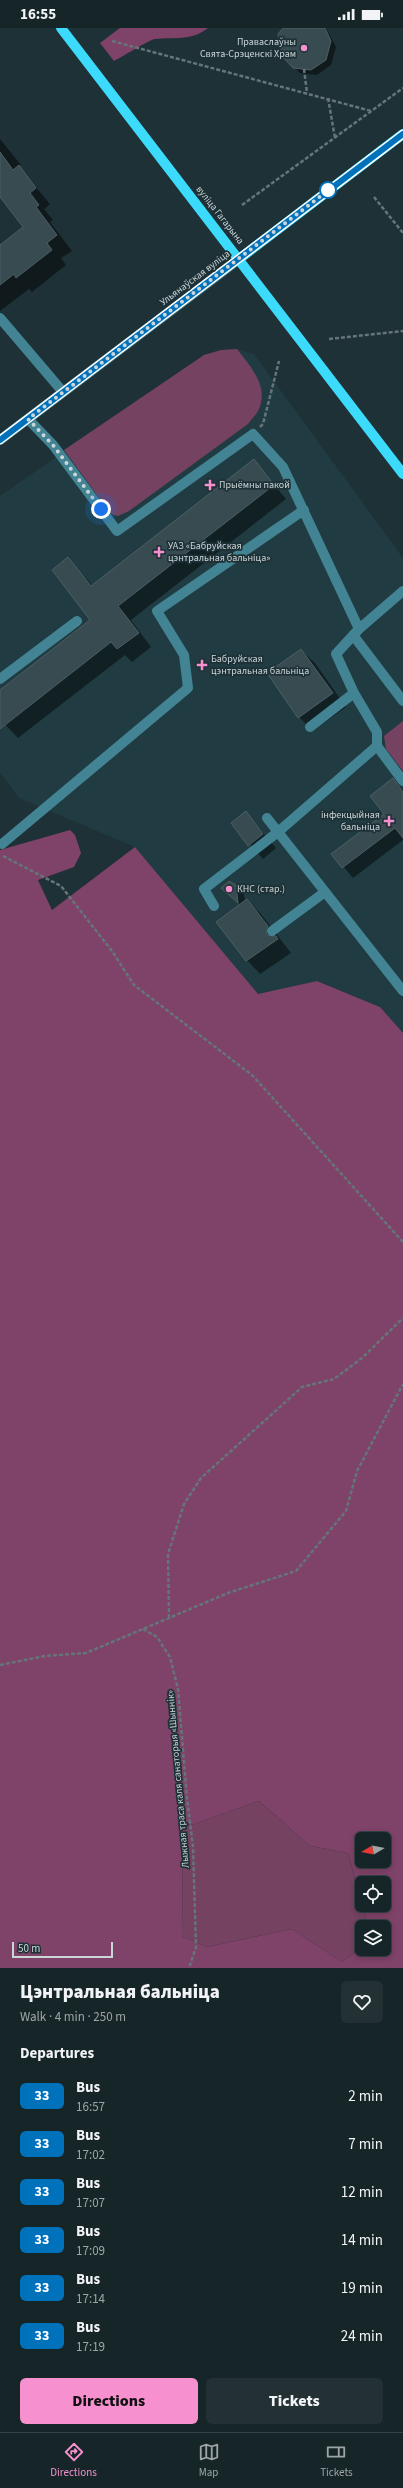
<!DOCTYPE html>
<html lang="en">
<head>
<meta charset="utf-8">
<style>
	body { margin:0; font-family:"Source Sans 3",sans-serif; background:#233134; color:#f1f3f6; height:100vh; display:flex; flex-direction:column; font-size:15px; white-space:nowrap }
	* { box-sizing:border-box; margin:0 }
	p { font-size:13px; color:#9ea5a8 }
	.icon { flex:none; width:22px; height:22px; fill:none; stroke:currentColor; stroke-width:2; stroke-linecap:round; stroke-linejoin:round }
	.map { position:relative; height:1940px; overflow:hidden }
	.drawer { display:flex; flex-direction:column; background:#162528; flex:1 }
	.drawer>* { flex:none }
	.badge { padding:0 8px; border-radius:6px; font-size:14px; line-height:26px }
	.needle { width:26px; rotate:260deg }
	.fabs { position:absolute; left:355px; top:1804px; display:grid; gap:8px }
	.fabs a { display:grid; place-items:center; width:36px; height:36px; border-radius:6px; background:#162528; box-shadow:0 2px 6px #0003,0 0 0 1px #354245; font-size:20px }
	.scale { position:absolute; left:12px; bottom:10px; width:101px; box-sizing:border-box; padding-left:4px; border:2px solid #cbd6d9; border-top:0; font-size:11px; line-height:14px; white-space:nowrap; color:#cbd6d9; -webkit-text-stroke:3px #1e3136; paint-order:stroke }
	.you { position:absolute; width:20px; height:20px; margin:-10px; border:3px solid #fff; border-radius:50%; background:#1a73e8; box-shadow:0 0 0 6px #1a73e833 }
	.map>.badge { position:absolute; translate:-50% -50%; box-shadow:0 0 0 2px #fff }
	h2 { padding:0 20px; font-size:15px; line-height:36px }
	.round { display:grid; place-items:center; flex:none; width:42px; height:42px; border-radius:6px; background:#233134 }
	.summary { display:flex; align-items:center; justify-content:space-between; height:68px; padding:0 20px }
	h1 { font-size:19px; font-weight:800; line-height:30px }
	.action { display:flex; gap:8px; margin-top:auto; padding:8px 20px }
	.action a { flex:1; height:46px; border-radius:6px; background:#f790cf; color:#111; font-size:16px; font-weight:800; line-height:46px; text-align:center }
	.action a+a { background:#233134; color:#f1f3f6 }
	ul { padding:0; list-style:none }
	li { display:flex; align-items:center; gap:12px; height:48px; padding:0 20px }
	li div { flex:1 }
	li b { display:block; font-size:15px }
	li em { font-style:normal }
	li .badge { min-width:44px; font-weight:700; text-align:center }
	.status { display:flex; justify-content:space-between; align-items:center; height:28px; padding:0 20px; background:#162528; direction:ltr }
	.status svg { height:11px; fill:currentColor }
	.menu { display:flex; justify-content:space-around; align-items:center; height:56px; border-top:1px solid #354245; background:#162528; font-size:11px; color:#9ea5a8 }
	.menu a { display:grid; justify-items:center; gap:2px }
	.menu .on { color:#f790cf }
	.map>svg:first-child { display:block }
	.built { fill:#203c42 }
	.green { fill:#754261 }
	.forest { fill:#7f4268; fill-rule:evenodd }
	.shadow { fill:#0007 }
	.building { fill:#384b50; stroke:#4b5f64 }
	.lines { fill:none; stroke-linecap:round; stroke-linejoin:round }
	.path { stroke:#657579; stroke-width:2.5; stroke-dasharray:4 2; stroke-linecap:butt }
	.minor { stroke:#438494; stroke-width:10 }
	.major { stroke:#3cdbfc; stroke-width:10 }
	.line-casing { stroke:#fff; stroke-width:9 }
	.line { stroke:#0072bc; stroke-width:6 }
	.walk { stroke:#cbd6d9; stroke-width:4; stroke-dasharray:0 7.2 }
	.poi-dot { fill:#f790cf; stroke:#1e3136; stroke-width:1.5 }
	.stop-dot { fill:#fff; stroke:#0072bc; stroke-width:2 }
	.labels { text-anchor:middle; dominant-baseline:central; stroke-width:3.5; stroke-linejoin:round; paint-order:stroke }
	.poi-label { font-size:10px; fill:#cbd6d9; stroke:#1e3136; text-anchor:start }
	.street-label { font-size:10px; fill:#cbd6d9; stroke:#1e3136 }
</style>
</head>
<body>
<div class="status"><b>16:55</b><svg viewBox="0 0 49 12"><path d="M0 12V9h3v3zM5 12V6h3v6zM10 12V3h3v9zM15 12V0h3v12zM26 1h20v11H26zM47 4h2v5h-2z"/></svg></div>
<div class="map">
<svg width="403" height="1940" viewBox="0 0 403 1940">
	<rect width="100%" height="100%" fill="#1e3136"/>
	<!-- built -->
	<path class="built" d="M237,321l17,5 149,204v475l-23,-26 -62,-26 -60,13 -123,-147 -116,-49 -19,-26v-276l204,-141 17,-5z"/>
	<!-- green -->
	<path class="green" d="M237,321c13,17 32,37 22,60 -2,5 -8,11 -11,15l-119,87 -11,5 -7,-2 -47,-64 140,-95 17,-5z
		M403,693v50l-17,-22 -2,-13z
		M259,1773l51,45 38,7 20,74h-6v19l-20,16 -50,-33 -85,18 -25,-11 1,-108z"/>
	<!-- forest -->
	<path class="forest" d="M120,0h88c-16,13 -34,9 -53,11 -6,1 -33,18 -41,22l-14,-18z
		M70,802l5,5 6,18 -7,14 -36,13 14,30 83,-63 123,147 59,-13 63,26 23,26v935h-403v-1118zM259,1773l51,45 38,7 14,51v-21h22v22h-22l6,22h16v22h-22v-3l-20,16 -50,-33 -85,18 -25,-11 1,-108zM362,1811h22v22h-22z"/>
	<!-- shadow -->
	<path class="shadow" d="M284,0h42l10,19 -5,18 -14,10 -17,-2 -19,-19z
		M0,111l21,26 -3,1 32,38 -6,5 9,11 -3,2 22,29 -11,7 5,7 -34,27 -3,-3 -29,22v-65l24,-19 -24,-32z
		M254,433l32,38 -155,121 20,27 -19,15 -7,-7 -107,83 -18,-19v-27l92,-72 -24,-61 25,27z
		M301,622l14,13 31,44 -33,24 -14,-14z
		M393,752l10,10v50l-50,38 -20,-24 52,-40z
		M246,785l30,35 -13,11 -31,-36z
		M236,858l8,8 1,8 2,-2 14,14 30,39 -31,21 -13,-14 -29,-38 23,-17 -11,-10z"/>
	<!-- building -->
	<path class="building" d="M283,0h42l6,13 -5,19 -15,10 -18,-2 -13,-14 -2,-20z
		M0,124l13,18 6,-5 17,23 -6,5 9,12 -3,2 21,28 -10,8 5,7 -36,28 -2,-4 -14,11v-40l23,-18 -23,-30z
		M254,431l20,26 -156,121 21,27 -22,16 -6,-7 -111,87v-39l90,-70 -38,-50 16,-13 23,29z
		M301,621l32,44 -35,25 -31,-45z
		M393,750l10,14v46l-8,-10 -53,40 -11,-14 53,-40 -14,-18z
		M246,783l17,23 -15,12 -17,-23z
		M229,853l7,4 2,18 -17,-15z
		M247,871l21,27 -2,5 1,4 9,1 2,3 -32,22 -30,-39z"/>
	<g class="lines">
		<!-- path -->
		<path class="path" d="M112,13l259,70
			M304,41l3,24
			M328,70l7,40
			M374,169l29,36
			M242,177l161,-117
			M329,311l74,-8
			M260,399l3,-3 16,-63
			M3,828l58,30 51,65 22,34 118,90 151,167
			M169,1590l-1,-64 16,-50 17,-26 101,-91 32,-8 28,-21 41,-40
			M143,1601l14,8 13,20 8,32 9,109 6,49 3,100 -7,21
			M0,1637l45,-9 41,-3 142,-60 68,-22 50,-60 11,-40 46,-87"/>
		<!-- minor -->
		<path class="minor" d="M0,290l63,74
			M28,391l25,26 64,86 136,-97 30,33 76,162
			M0,412l239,-181
			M403,563l-44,38 -23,25 18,39 23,39v14l26,35
			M353,607l50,66
			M0,651l77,-58
			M310,699l44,-34
			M267,790l136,173
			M2,816l186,-156 -4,-33 -27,-44 147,-101
			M214,878l-10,-17 74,-57 99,-86
			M272,903l53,-39"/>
		<!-- major -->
		<path class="major" d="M61,0l342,446
			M239,231l164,-125"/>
	</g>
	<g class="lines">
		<defs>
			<path id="line" d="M0,412l403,-306"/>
		</defs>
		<!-- line casing -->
		<use href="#line" class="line-casing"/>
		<!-- line -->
		<use href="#line" class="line"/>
		<!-- walk -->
		<path class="walk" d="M101,481l-48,-64 -25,-26 302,-230 -2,1"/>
	</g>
	<!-- markers -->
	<g class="poi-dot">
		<circle cx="304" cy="20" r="4"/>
		<path d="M208 451h4v4h4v4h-4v4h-4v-4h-4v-4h4z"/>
		<path d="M157 518h4v4h4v4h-4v4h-4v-4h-4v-4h4z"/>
		<path d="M200 631h4v4h4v4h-4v4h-4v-4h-4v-4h4z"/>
		<path d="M387 787h4v4h4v4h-4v4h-4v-4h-4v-4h4z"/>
		<circle cx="229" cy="861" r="4"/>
	</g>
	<circle class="stop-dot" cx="328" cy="162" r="8"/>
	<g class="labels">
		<!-- poi labels -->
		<g class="poi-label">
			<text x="296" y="14" text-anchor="end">Праваслаўны<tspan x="296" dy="12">Свята-Срэценскі Храм</tspan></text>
			<text x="219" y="457">Прыёмны пакой</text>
			<text x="168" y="518">УАЗ «Бабруйская<tspan x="168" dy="12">цэнтральная бальніца»</tspan></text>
			<text x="211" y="631">Бабруйская<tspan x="211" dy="12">цэнтральная бальніца</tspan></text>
			<text x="380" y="787" text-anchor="end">інфекцыйная<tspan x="380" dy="12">бальніца</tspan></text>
			<text x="237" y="861">КНС (стар.)</text>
		</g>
		<!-- street labels -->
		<g class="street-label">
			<text transform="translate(220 187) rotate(52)">вуліца Гагарына</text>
			<text transform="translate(195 250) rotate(-37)">Ульянаўская вуліца</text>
			<text transform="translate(178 1751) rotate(-95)">Лыжная траса каля санаторыя «Шыннік»</text>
		</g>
	</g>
</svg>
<div class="fabs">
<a><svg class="needle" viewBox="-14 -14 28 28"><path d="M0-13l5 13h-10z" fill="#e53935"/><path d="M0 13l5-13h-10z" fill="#9ea5a8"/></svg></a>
<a><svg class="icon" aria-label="locate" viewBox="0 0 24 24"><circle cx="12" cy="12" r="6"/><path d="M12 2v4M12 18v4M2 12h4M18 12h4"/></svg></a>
<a><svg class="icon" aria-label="layers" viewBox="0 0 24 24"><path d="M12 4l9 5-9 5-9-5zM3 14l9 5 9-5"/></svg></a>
</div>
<div class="scale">50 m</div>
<div class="you" style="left:101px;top:481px"></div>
</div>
<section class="drawer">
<div class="summary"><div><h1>Цэнтральная бальніца</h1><p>Walk · 4 min · 250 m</p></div><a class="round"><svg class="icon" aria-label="heart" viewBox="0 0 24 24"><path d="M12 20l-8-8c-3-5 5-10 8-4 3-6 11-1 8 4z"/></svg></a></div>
<h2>Departures</h2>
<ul>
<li><span class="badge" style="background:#0072bc;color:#fff">33</span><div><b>Bus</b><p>16:57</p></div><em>2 min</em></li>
<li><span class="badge" style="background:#0072bc;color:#fff">33</span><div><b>Bus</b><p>17:02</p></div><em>7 min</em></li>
<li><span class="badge" style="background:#0072bc;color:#fff">33</span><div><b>Bus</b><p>17:07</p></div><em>12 min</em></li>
<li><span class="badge" style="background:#0072bc;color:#fff">33</span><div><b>Bus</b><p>17:09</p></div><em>14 min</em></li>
<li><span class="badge" style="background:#0072bc;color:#fff">33</span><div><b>Bus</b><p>17:14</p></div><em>19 min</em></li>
<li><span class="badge" style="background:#0072bc;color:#fff">33</span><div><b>Bus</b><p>17:19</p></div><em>24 min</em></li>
</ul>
<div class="action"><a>Directions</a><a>Tickets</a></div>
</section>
<nav class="menu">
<a class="on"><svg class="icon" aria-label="directions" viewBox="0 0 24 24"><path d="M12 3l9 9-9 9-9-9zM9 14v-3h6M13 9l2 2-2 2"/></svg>Directions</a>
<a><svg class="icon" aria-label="map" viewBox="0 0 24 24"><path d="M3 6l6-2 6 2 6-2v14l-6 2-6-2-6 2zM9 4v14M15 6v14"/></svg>Map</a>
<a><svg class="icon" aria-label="tickets" viewBox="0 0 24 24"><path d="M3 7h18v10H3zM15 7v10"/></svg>Tickets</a>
</nav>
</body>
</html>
